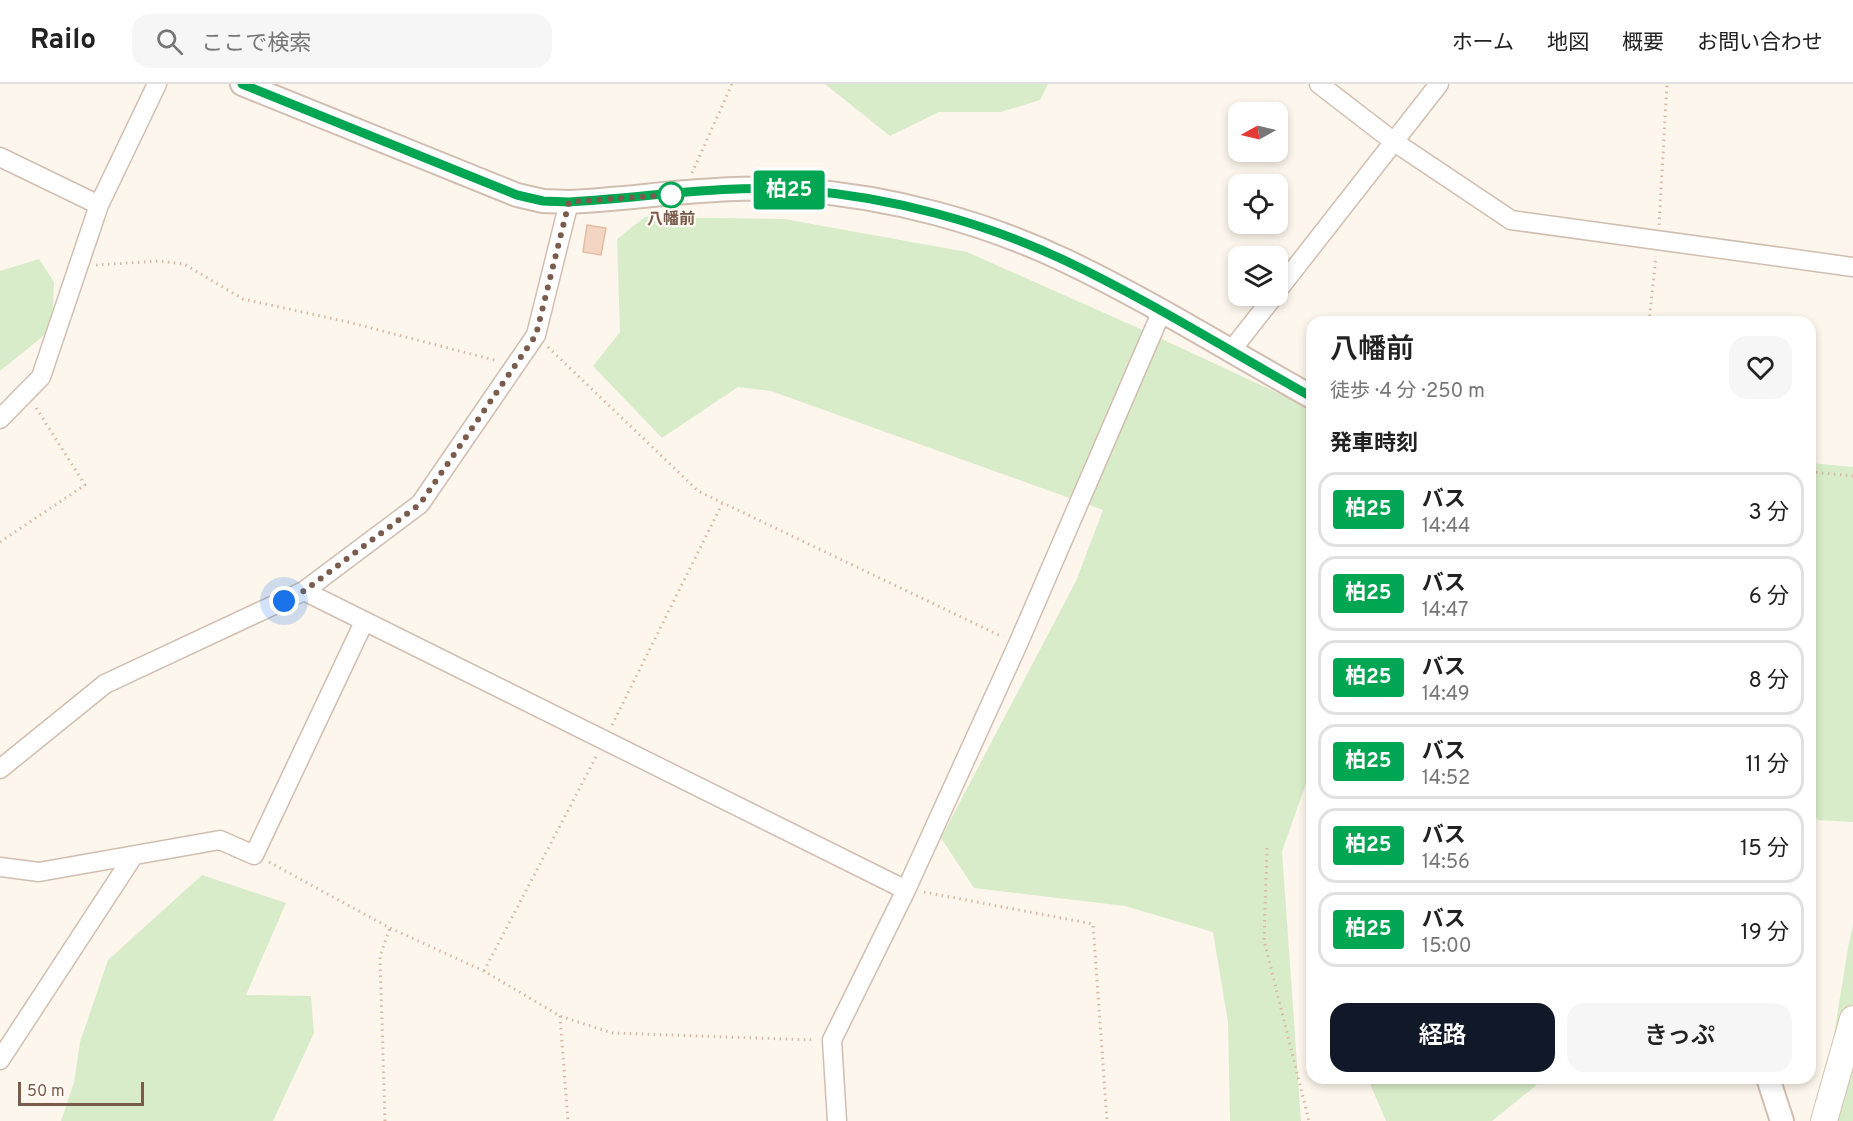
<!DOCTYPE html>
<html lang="ja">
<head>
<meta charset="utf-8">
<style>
	body { margin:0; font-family:Overpass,"Noto Sans JP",sans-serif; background:#f6f6f6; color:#222; height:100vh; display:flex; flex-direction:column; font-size:22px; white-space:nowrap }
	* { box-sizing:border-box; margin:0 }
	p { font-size:20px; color:#767676 }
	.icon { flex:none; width:33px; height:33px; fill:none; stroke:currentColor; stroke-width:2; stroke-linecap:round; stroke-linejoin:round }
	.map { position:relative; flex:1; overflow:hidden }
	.details { position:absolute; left:1306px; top:232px; width:510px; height:768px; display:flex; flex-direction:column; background:#fff; border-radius:18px; box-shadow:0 3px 9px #0003 }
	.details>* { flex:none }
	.badge { padding:0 12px; border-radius:4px; font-size:21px; line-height:39px }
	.needle { width:39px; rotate:262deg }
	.controls { position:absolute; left:1228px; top:18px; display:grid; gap:12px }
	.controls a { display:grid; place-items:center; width:60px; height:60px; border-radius:12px; background:#fff; box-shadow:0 3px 9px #0003; font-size:30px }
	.scale { position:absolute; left:18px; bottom:15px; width:126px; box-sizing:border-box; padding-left:6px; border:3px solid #7a5c4d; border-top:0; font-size:16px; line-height:21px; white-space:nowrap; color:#7a5c4d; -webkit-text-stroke:4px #fffaf3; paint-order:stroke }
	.you { position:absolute; width:30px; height:30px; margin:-15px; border:4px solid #fff; border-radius:50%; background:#1a73e8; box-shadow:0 0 0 9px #1a73e833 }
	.map>.badge { position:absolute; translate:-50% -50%; box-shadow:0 0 0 3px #fff }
	h2 { padding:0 24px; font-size:22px; line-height:54px }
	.round { display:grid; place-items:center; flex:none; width:63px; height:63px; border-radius:18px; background:#f6f6f6 }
	.summary { display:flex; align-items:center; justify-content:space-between; height:102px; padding:0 24px }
	h1 { font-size:28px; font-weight:600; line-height:45px }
	.primary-button { display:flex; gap:12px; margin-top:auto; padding:12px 24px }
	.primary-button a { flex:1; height:69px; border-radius:18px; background:#111827; color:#fff; font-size:24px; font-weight:600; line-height:69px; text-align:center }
	.primary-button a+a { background:#f6f6f6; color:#222 }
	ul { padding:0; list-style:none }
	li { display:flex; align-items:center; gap:18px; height:75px; margin:0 12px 9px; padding:0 12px; border:3px solid #e0e0e0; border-radius:18px }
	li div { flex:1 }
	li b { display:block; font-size:22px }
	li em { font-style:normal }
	li .badge { min-width:66px; font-weight:700; text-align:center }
	header { display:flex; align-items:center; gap:36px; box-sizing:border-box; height:84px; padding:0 30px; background:#fff; border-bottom:2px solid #e0e0e0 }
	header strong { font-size:28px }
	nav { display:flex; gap:33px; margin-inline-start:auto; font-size:21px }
	.search { width:420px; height:54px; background:#f6f6f6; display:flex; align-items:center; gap:15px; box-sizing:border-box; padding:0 21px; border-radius:18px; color:#767676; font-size:22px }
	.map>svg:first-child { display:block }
	.green { fill:#d8ecc9 }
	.building { fill:#f3d5c3; stroke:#e6bba3; stroke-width:1.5 }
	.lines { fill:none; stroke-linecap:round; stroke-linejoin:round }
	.minor-casing { stroke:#d1beb0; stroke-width:21 }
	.tertiary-casing { stroke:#d1beb0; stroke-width:26 }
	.secondary-casing { stroke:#d6c0b0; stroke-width:28 }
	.path { stroke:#d9b8a5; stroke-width:3; stroke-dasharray:1.5 4.5; stroke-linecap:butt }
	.minor { stroke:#fff; stroke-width:18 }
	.tertiary { stroke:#fff; stroke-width:22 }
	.secondary { stroke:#fff; stroke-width:26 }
	.line-casing { stroke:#fff; stroke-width:14 }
	.line { stroke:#00a651; stroke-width:9 }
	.walk { stroke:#7a5c4d; stroke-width:6; stroke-dasharray:0 10.8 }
	.stop-dot { fill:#fff; stroke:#00a651; stroke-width:3 }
	.labels { text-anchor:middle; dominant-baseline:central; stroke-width:4.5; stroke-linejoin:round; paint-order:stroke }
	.stop-label { font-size:16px; font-weight:bold; fill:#7a5c4d; stroke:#fffaf3 }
</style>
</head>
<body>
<header>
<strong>Railo</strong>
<div class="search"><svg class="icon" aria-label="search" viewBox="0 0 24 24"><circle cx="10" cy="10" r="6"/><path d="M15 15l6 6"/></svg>ここで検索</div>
<nav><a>ホーム</a><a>地図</a><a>概要</a><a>お問い合わせ</a></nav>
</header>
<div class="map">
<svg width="1853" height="1037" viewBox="0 0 1853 1037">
	<rect width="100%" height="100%" fill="#fdf6ec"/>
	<!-- green -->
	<path class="green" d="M825,0h223l-8,16 -39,12h-62l-49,24z
		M645,133l139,2 183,33 169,75 176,82v358l-30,84 19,270h-71l-2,-99 -15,-90 -88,-26 -151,-18 -33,-50 135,-257 27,-71 -332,-119 -33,-4 -76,51 -69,-72 27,-34 -3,-93z
		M39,175l15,23 -2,47 -52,42v-100z
		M1811,379l42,4v355l-36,-2 -6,-16z
		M202,791l84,28 -40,92 65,1 3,37 -41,88h-212l13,-39 6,-40 28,-82z
		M1853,840v197h-33l28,-173z
		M1368,995h176l-52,42h-106z"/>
	<!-- building -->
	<path class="building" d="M587,141l19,3 -5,27 -18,-3z"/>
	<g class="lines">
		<defs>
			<path id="minor" d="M1319,0l74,57 118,79 342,47
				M0,73l99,48
				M1278,206l161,-206
				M1230,268l44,-56
				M0,335l41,-42 58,-172 58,-121
				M304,507l602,299
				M0,685l105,-85 199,-93 116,-87 116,-169 33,-133
				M0,783l39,5 181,-32 34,15 110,-233
				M0,976l132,-202
				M837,1037l-5,-81 74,-150 112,-246 143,-331"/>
			<path id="tertiary" d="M242,0l275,111 26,6 26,1c76,-4 155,-18 231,-12 91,7 184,32 266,71 84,40 165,91 246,136
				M1768,994l14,43"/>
			<path id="secondary" d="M1824,1037l29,-102"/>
		</defs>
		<!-- minor casing -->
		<use href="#minor" class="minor-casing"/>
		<!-- tertiary casing -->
		<use href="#tertiary" class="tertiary-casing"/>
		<!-- secondary casing -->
		<use href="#secondary" class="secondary-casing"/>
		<!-- path -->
		<path class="path" d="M692,89l40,-89
			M1659,141l8,-141
			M96,181l63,-4 25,3 59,35 105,23 150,39
			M1649,238l7,-66
			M548,263l150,144 305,146
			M1810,388l43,4
			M0,458l85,-57 -50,-79
			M612,641l110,-221
			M1267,764l-3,92 45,181
			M269,778l121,66 94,43 76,45 52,17 203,7
			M924,808l169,32 14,197
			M484,887l113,-216
			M560,932l8,105
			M385,1037l-5,-165 10,-28"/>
		<!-- minor -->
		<use href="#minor" class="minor"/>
		<!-- tertiary -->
		<use href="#tertiary" class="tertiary"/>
		<!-- secondary -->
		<use href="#secondary" class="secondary"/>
	</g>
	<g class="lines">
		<defs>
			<path id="line" d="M242,0l275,111 26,6 26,1c76,-4 155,-18 231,-12 91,7 184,32 266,71 84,40 165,91 246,136"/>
		</defs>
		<!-- line casing -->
		<use href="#line" class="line-casing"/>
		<!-- line -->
		<use href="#line" class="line"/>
		<!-- walk -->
		<path class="walk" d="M284,517l20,-10 116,-87 116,-169 33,-133 113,-8 -11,1"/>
	</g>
	<!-- markers -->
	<circle class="stop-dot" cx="671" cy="111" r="12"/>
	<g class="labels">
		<!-- stop labels -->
		<g class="stop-label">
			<text x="671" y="136">八幡前</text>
		</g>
	</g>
</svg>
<div class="controls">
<a><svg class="needle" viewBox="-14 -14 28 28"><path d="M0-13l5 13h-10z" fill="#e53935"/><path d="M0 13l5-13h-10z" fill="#767676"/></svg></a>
<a><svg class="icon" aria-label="locate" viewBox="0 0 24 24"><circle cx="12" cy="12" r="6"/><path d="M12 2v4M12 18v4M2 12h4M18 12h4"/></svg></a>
<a><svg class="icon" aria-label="layers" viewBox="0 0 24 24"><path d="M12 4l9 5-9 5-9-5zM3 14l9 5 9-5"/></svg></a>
</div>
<div class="scale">50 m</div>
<div class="you" style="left:284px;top:517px"></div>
<b class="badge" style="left:789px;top:106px;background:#00a651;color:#fff">柏25</b>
<section class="details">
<div class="summary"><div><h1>八幡前</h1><p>徒歩 · 4 分 · 250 m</p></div><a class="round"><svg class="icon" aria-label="heart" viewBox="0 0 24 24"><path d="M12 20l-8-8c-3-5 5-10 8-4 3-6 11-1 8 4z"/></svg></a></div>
<h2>発車時刻</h2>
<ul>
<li><span class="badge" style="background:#00a651;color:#fff">柏25</span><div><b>バス</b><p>14:44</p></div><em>3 分</em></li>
<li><span class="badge" style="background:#00a651;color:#fff">柏25</span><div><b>バス</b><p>14:47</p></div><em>6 分</em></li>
<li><span class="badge" style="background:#00a651;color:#fff">柏25</span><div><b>バス</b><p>14:49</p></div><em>8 分</em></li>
<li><span class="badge" style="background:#00a651;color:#fff">柏25</span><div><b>バス</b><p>14:52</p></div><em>11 分</em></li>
<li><span class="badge" style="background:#00a651;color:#fff">柏25</span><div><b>バス</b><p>14:56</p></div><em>15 分</em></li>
<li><span class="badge" style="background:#00a651;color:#fff">柏25</span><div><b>バス</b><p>15:00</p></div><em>19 分</em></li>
</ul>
<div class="primary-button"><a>経路</a><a>きっぷ</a></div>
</section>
</div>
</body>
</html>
